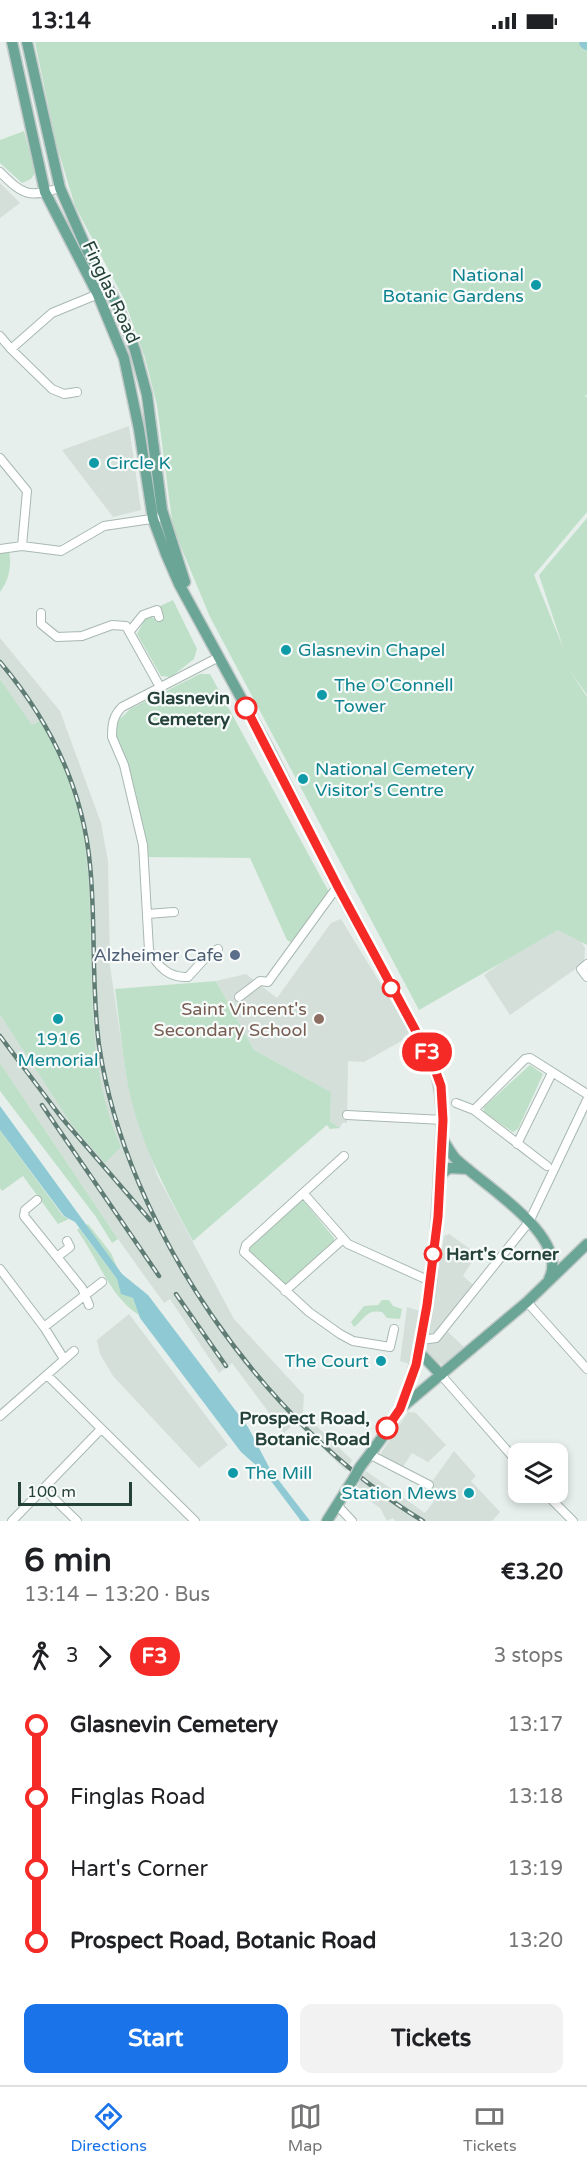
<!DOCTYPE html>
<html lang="en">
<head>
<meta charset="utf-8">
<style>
	body { margin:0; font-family:"Varela Round",sans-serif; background:#f2f2f2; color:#202124; height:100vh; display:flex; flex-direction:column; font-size:22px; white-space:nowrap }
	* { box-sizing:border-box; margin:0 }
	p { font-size:20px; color:#757577 }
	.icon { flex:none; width:33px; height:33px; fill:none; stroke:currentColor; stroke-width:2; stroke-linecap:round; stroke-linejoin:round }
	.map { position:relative; height:1479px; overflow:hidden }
	.panel { display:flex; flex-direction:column; background:#fff; flex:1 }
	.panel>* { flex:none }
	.badge { padding:0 12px; border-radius:20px; font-size:21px; line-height:39px }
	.controls { position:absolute; left:508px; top:1401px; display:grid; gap:12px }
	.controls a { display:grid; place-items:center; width:60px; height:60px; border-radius:12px; background:#fff; box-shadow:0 3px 9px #0003; font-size:30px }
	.scale { position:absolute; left:18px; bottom:15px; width:114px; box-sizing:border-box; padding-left:6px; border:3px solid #24423a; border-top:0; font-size:16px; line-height:21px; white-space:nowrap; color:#24423a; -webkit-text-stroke:4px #f7fbf9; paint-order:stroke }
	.map>.badge { position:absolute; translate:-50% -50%; box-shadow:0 0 0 3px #fff }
	.legs { display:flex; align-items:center; gap:9px; height:66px; padding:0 24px; font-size:20px }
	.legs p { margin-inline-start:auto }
	.headline { display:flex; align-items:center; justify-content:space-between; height:102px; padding:0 24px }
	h1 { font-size:33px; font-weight:700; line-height:45px }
	.primary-button { display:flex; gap:12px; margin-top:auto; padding:12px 24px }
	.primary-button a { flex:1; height:69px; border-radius:12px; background:#1a73e8; color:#fff; font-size:24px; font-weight:700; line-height:69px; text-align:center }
	.primary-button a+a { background:#f2f2f2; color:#202124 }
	ul { padding:0 24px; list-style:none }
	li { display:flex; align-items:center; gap:21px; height:72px; font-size:22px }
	li i { display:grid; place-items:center; width:9px; height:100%; margin:0 8px; background:currentColor }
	li i::after { content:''; width:15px; height:15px; margin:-8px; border:4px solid; border-radius:50%; background:#fff }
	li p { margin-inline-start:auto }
	li:first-child i { background:linear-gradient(#0000 50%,currentColor 0) }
	li:last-child i { background:linear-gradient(currentColor 50%,#0000 0) }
	.status { display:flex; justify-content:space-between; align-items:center; height:42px; padding:0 30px; background:#fff; direction:ltr }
	.status svg { height:16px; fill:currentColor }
	.tabs { display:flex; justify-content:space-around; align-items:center; height:84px; border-top:2px solid #e0e0e0; background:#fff; font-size:16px; color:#757577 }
	.tabs a { display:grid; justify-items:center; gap:3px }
	.tabs .active { color:#1a73e8 }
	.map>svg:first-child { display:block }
	.built { fill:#d4dfda }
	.green { fill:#bfe0c8 }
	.water { fill:#8ec9d4 }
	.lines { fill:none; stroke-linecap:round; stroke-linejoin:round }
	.river { stroke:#8ec9d4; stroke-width:14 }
	.minor-casing { stroke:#a8b8b2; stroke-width:10 }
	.major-casing { stroke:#c2cac8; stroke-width:13 }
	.minor { stroke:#fff; stroke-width:8 }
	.major { stroke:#6aa596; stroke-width:10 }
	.rail-casing { stroke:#5f7d75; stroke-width:4.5 }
	.rail { stroke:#f7fbf9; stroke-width:2; stroke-dasharray:7; stroke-linecap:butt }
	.major-bridge-casing { stroke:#c2cac8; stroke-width:13; stroke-linecap:butt }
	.major-bridge { stroke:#6aa596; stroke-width:10 }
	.line-1-casing { stroke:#fff; stroke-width:14 }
	.line-1 { stroke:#f52a26; stroke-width:9 }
	.culture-dot { fill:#0f9aa8; stroke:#f7fbf9; stroke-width:2 }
	.stop-1-dot { fill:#fff; stroke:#f52a26; stroke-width:3 }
	.service-dot { fill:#5c6f8a; stroke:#f7fbf9; stroke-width:2 }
	.education-dot { fill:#8d6e63; stroke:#f7fbf9; stroke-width:2 }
	.labels { text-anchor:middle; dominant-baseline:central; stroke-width:4.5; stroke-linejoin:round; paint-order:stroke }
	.culture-label { font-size:18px; fill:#0d838f; stroke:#f7fbf9; text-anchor:start }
	.street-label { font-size:18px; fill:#24423a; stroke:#f7fbf9 }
	.stop-label { font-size:18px; font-weight:bold; fill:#24423a; stroke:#f7fbf9; text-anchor:end }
	.service-label { font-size:18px; fill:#4e5e75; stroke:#f7fbf9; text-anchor:end }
	.education-label { font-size:18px; fill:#785e54; stroke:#f7fbf9; text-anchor:end }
</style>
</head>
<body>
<div class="status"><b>13:14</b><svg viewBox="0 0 49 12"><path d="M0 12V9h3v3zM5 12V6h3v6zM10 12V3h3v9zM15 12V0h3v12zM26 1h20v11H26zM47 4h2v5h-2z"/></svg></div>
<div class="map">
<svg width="587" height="1479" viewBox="0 0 587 1479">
	<rect width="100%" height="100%" fill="#e6efeb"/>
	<!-- built -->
	<path class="built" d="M0,141l20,20 -20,15z
		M129,384l12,84 -28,7 -51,-67z
		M0,596l60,73 41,112 7,38 2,105 17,114 30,95 77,144 70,76 -1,18 49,47 -6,11 -51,-49 -11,11 -52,-70 -13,10 -49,-74 -6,4 -46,-64 -118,-176v-48l71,108 -59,-424 -12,-20z
		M341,877l71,116 -48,27 -16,-1 -1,62h-5l-2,5 -10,-7 1,-29 -77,-42 -38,-69 30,-7 31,24 54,-75z
		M557,882l21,13 7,11 -1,15 -74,52 -26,-40z
		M449,1192l28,20 -14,22 15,13 -32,41 19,18 -21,17 -11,-4 -7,-8 18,-117z
		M407,1265l16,5 -10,53 -13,-4z
		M129,1272l99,131 -29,23 -86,-92 -13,-22 -3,-14z
		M408,1370l8,1 30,32 -18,17 -16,-9 -10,15 -20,-11 -1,-4z
		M454,1409l22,25 -5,5 29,31 -8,9h-97l-2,-3 -6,3 -7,-13 -18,-13 -5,-8 9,-16 59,42 9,-12 -11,-7z"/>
	<!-- green -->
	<path class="green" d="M35,0h547l5,8v346l-3,-2 3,4v114l-53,63 30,75 -25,-75 48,-57v177l-18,-26 18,28v248l-29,-15 -139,80 -209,-393 -37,-89 -16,-123 -12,-47 -21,-59 -49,-93 -19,-63z
		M24,89l11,42 -4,6 -9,4 -22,-20v-23z
		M9,509c3,15 0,29 -9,41v-38z
		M173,558l24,49 -3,10 -23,18 -10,-1 -24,-42 9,-17 4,-1 5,3 8,-2 -3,-11z
		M200,632h10l119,218 -37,51 -5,-3 -37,-82 -105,-1 -33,-129 4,-15 5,5 9,-9z
		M0,637l32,46 10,-5c17,34 34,69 40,107 19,106 -6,219 39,320l-16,16 -33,-38 -72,-110z
		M216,939l38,69 77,42 -1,29 10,7 -10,1 -3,-4 -134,116c-27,-50 -56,-104 -66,-161 -5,-31 -8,-61 -12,-91z
		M0,1021l118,176 -6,4 -16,-26 -96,-126z
		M530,1023l13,9 -25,55 -5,3 -29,-20v-5z
		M0,1088l63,86 6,3 -11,5 -35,-48 -21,15 -2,-3z
		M302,1157l32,39v4l-49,43 -37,-36z
		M88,1182l23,29 7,16 -32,-44z
		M79,1186l38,51 4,14 12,5 6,17c-29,-18 -42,-58 -62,-85z
		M382,1258h7l4,6 9,3 -2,10 -13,-1 -5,-6c-16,-3 -16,6 -28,15l-3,-5 13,-16 14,-1z"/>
	<!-- water -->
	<path class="water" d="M0,1064l122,168 26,21 100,132 22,42 40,52h-9l-36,-48 -24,-21 -101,-134 -7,-20 -12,-4 -4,-15 -42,-57 -11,-6 -64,-86z"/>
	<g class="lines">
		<!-- river -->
		<path class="river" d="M586,0l1,1"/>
		<defs>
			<path id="minor" d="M0,130c23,23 28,26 60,16
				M0,294l11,13 41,-36 56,-23
				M11,307l41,40 12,5 13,-2
				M0,416l27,33 -5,55
				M0,507l22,-3 39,5 43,-25 54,-8
				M41,571v11l16,13 25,-1 30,-11 14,1 34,61
				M130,589l13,-16 14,-5 2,7
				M147,872l27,-2
				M218,907l-10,6 -20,22c-19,1 -30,-10 -39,-27l-6,-105 -19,-80 -12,-28c0,-13 1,-21 10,-30l97,-50
				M587,922l-6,5 6,8
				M239,955l21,-16 8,1 69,-95
				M456,1061l18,7
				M347,1073l96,5
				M517,1102l35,-71
				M344,1114l-98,89 -2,7 65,60 31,22 13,7 37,6 4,-18
				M547,1124l-73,-56 51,-51 5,-1 57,36
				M304,1152l44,50 82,37
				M37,1158l-12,10 -1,6 58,72 7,17
				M57,1215l13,-10 -3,-6
				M0,1227l44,58 20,32
				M285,1249l58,-52
				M527,1260l60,67
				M44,1285l58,-45
				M422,1298l14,-2 93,-116 58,-122
				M47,1333l148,146
				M441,1333l78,89
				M0,1374l74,-65
				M369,1412l60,31
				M45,1448l32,31
				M544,1450l29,29
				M337,1463l15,16
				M12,1479l89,-92"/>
			<path id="major" d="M12,0l33,150 53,103 26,63 15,71 14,90 13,35 13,30 91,167 67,136 95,174c15,39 9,76 7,117 -4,77 -9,156 -38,228 -9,21 -27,42 -41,61
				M27,0l33,146 28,64 29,52 18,46 12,45 15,115 23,72
				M442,1096c4,7 8,14 13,20 26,26 116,78 94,121
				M439,1134l10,-8 19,1
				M420,1311l21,22
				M400,1367l127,-107 60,-58
				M327,1479l27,-43"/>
		</defs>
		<!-- minor casing -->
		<use href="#minor" class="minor-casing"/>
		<!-- major casing -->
		<use href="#major" class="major-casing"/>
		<!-- minor -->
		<use href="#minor" class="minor"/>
		<!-- major -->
		<use href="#major" class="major"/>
		<defs>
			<path id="rail" d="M0,620c49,58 83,126 90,203 6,59 1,120 9,180 27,183 166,380 324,476
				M0,994l61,81 89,103
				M42,1063l117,171
				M176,1252l50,72"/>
		</defs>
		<!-- rail casing -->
		<use href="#rail" class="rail-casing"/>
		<!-- rail -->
		<use href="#rail" class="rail"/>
		<defs>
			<path id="major-bridge" d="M354,1436l6,-11"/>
		</defs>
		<!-- major-bridge casing -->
		<use href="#major-bridge" class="major-bridge-casing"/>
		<!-- major-bridge -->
		<use href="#major-bridge" class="major-bridge"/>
	</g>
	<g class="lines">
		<defs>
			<path id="line-1" d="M246,666l92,179 94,174 9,25 2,34 -5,97 -11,88 -11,60 -16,44 -13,19"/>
		</defs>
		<!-- line-1 casing -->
		<use href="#line-1" class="line-1-casing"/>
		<!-- line-1 -->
		<use href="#line-1" class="line-1"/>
	</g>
	<!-- markers -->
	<g class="culture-dot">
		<circle cx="536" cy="243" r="6"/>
		<circle cx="94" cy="421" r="6"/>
		<circle cx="286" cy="608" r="6"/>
		<circle cx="322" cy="653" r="6"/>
		<circle cx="303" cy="737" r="6"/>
		<circle cx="58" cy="977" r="6"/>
		<circle cx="381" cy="1319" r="6"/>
		<circle cx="233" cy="1431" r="6"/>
		<circle cx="469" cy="1451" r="6"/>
	</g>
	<g class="stop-1-dot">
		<circle cx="246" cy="666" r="10"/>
		<circle cx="391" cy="946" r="8"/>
		<circle cx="433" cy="1212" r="8"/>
		<circle cx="387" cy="1386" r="10"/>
	</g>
	<circle class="service-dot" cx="235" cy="913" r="6"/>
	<circle class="education-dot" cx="319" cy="977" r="6"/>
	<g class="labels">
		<!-- culture labels -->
		<g class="culture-label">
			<text x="524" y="233" text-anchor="end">National<tspan x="524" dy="21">Botanic Gardens</tspan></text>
			<text x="106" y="421">Circle K</text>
			<text x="298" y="608">Glasnevin Chapel</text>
			<text x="334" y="643">The O'Connell<tspan x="334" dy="21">Tower</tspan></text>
			<text x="315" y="727">National Cemetery<tspan x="315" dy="21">Visitor's Centre</tspan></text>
			<text x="58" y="997" text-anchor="middle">1916<tspan x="58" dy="21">Memorial</tspan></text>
			<text x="369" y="1319" text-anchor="end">The Court</text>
			<text x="245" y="1431">The Mill</text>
			<text x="457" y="1451" text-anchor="end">Station Mews</text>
		</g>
		<!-- street labels -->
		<g class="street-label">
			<text transform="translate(111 250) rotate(65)">Finglas Road</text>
		</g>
		<!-- stop labels -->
		<g class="stop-label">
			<text x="230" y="656">Glasnevin<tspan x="230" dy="21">Cemetery</tspan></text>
			<text x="446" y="1212" text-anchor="start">Hart's Corner</text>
			<text x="370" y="1376">Prospect Road,<tspan x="370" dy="21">Botanic Road</tspan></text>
		</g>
		<!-- service labels -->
		<g class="service-label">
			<text x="223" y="913">Alzheimer Cafe</text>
		</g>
		<!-- education labels -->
		<g class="education-label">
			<text x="307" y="967">Saint Vincent's<tspan x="307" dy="21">Secondary School</tspan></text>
		</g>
	</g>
</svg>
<div class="controls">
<a><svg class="icon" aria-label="layers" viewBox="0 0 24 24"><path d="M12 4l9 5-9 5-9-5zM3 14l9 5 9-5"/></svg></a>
</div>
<div class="scale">100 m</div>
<b class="badge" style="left:427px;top:1010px;background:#f52a26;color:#fff">F3</b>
</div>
<section class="panel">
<div class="headline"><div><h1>6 min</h1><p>13:14 – 13:20 · Bus</p></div><b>€3.20</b></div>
<div class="legs"><svg class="icon" aria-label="walk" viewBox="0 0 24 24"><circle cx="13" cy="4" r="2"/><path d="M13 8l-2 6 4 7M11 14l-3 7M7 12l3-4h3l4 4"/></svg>3<svg class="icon" aria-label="forward" viewBox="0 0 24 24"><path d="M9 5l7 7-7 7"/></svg><b class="badge" style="background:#f52a26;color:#fff">F3</b><p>3 stops</p></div>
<ul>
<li><i style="color:#f52a26"></i><b>Glasnevin Cemetery</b><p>13:17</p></li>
<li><i style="color:#f52a26"></i><span>Finglas Road</span><p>13:18</p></li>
<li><i style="color:#f52a26"></i><span>Hart's Corner</span><p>13:19</p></li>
<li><i style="color:#f52a26"></i><b>Prospect Road, Botanic Road</b><p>13:20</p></li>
</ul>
<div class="primary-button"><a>Start</a><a>Tickets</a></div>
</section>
<nav class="tabs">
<a class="active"><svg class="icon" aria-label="directions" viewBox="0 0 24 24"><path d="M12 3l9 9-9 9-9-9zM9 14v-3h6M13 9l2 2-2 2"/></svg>Directions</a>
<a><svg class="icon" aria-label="map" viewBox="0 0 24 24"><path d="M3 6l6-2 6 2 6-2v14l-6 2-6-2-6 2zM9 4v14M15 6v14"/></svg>Map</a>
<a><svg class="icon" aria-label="tickets" viewBox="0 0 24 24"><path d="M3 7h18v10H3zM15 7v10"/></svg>Tickets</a>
</nav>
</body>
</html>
